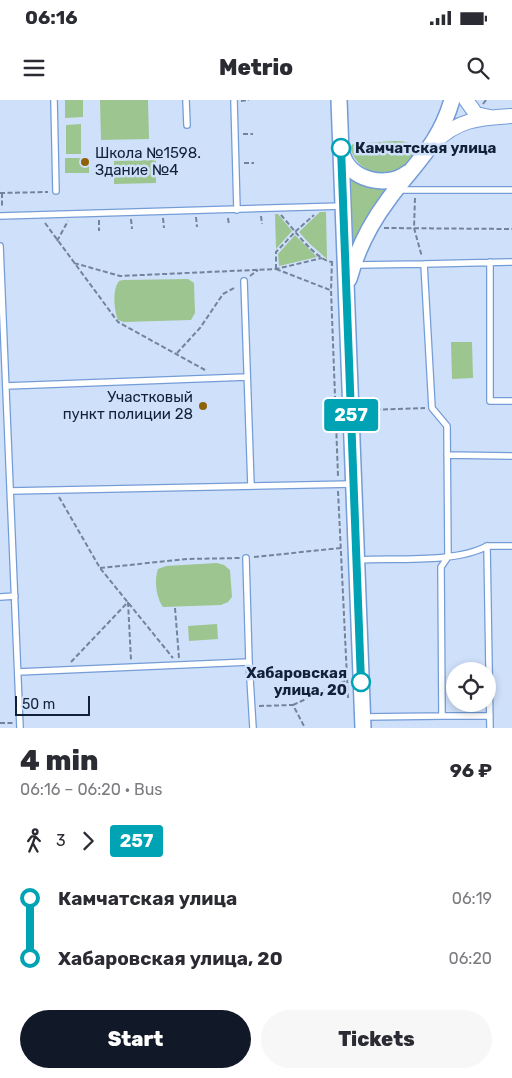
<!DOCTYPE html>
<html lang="en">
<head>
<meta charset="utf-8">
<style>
	body { margin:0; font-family:Rubik,sans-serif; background:#f7f7f7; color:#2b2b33; height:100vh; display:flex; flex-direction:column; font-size:19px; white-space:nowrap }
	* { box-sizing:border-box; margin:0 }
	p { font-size:16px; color:#7c7c81 }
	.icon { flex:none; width:28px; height:28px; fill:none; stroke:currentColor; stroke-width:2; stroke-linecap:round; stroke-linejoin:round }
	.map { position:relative; height:628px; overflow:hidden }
	.details { display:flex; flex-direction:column; background:#fff; flex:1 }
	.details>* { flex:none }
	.badge { padding:0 10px; border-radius:4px; font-size:18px; line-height:32px }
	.controls { position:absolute; left:446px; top:562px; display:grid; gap:10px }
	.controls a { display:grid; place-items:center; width:50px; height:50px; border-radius:50%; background:#fff; box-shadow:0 2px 8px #0003; font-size:25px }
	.scale { position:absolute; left:15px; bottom:12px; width:75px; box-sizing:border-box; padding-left:5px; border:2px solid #122138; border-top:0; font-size:14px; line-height:18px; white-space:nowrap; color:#122138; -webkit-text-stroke:4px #cfe0fa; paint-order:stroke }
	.map>.badge { position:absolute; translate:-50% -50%; box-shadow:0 0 0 2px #fff }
	.legs { display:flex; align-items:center; gap:8px; height:55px; padding:0 20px; font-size:16px }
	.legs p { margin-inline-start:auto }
	.overview { display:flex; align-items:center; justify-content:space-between; height:85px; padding:0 20px }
	h1 { font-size:28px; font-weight:800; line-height:38px }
	.primary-button { display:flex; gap:10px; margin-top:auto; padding:10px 20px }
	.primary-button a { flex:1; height:58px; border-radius:30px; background:#111827; color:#fff; font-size:20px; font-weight:800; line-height:58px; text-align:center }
	.primary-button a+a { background:#f7f7f7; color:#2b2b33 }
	ul { padding:0 20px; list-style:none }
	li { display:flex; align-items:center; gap:18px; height:60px; font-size:19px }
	li i { display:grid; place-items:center; width:8px; height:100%; margin:0 6px; background:currentColor }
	li i::after { content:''; width:12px; height:12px; margin:-6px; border:4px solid; border-radius:50%; background:#fff }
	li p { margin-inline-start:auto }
	li:first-child i { background:linear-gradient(#0000 50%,currentColor 0) }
	li:last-child i { background:linear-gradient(currentColor 50%,#0000 0) }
	.status { display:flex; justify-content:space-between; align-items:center; height:35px; padding:0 25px; background:#fff; direction:ltr }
	.status svg { height:14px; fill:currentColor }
	header { display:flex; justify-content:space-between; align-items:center; height:65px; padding:0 20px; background:#fff; font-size:22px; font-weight:800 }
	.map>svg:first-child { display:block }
	.green { fill:#9dc590 }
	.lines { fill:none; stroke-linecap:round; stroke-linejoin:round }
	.service-casing { stroke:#749cd7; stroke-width:8 }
	.tertiary-casing { stroke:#749cd7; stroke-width:16 }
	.secondary-casing { stroke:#749cd7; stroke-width:18 }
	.path { stroke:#73839c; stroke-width:2; stroke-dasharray:5 2.5; stroke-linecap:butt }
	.service { stroke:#fff; stroke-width:5.5 }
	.tertiary { stroke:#fff; stroke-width:14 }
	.secondary { stroke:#fff; stroke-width:15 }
	.line-1-casing { stroke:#fff; stroke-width:11 }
	.line-1 { stroke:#00a3b4; stroke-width:8 }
	.stop-1-dot { fill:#fff; stroke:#00a3b4; stroke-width:2.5 }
	.poi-dot { fill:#8e6308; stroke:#cfe0fa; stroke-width:2 }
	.labels { text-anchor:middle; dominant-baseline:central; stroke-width:5; stroke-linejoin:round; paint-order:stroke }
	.stop-label { font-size:15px; font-weight:bold; fill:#122138; stroke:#cfe0fa; text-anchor:start }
	.poi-label { font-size:15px; fill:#122138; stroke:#cfe0fa; text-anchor:start }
</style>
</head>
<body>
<div class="status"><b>06:16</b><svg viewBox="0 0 49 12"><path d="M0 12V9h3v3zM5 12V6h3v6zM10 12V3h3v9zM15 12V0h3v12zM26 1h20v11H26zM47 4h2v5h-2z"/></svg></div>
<header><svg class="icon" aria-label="menu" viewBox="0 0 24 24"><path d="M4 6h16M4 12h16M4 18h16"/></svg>Metrio<svg class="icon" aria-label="search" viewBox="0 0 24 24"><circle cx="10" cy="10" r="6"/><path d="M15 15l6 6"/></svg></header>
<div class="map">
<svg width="512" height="628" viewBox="0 0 512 628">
	<rect width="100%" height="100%" fill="#cfe0fa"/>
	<!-- green -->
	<path class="green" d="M65,0h18v17l-18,1z
		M100,0h48l1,39 -48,1z
		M81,24v30h-15v-29z
		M393,41c11,0 20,0 25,12 -5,6 -11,12 -18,16 -19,11 -45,0 -50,-22l3,-3z
		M65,58h24v15h-24z
		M156,60v23l-42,1v-23z
		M353,78l31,9 1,3 -32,55 -2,-66z
		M320,112h6l1,47 -18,-16 -10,-11z
		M275,114h3l14,17 -16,18z
		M295,135l22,22 -38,9 -1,-12z
		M188,179l6,4 1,30 -4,7 -67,2 -6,-2c-4,-10 -6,-30 1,-39l4,-1z
		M451,242h21l1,36 -21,1z
		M217,463l7,2 6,5 2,27 -4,5 -7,3 -58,2c-7,-10 -9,-27 -5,-38l8,-3z
		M217,524l1,15 -29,2 -1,-15z"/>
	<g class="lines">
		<defs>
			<path id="service" d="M54,0l2,91
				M186,0l1,25
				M234,0l3,110
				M398,90h114
				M0,116l343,-10
				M0,146l20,482
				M490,162v139h22
				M424,164l88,-2
				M356,165l68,-1 8,144 15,18 1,131 -7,10 1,149 -78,1
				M244,181l7,205
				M6,286l241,-9
				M447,355l65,1
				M10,391l343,-7
				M487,446h25
				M246,458l3,104 4,66
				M359,460c36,-2 98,3 128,-14l3,182
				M0,497l15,-1
				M18,572l231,-10
				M442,616h48"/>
			<path id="tertiary" d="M466,0l10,14 14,3
				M434,43c24,-24 46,-25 78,-27"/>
			<path id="secondary" d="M339,0l24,628
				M342,53c6,27 45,36 65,20
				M349,179c8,-29 21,-55 39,-79 26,-36 51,-55 64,-100"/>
		</defs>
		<!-- service casing -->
		<use href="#service" class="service-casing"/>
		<!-- tertiary casing -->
		<use href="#tertiary" class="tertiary-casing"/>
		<!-- secondary casing -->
		<use href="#secondary" class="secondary-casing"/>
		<!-- path -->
		<path class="path" d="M241,1l8,-1
			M483,4l3,-4
			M243,34h10
			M244,63h10
			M0,93l48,-1
			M2,93v15
			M415,98l-1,30 8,29
			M281,115c12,13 34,45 51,47
			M261,116l1,8
			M196,117l1,10
			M163,118l1,10
			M228,118l1,7
			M131,119l1,10
			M99,120v11
			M45,123l73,99 87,48
			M384,128l128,1
			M57,141l11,-20
			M332,161l-1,29 7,186
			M74,163l46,13 156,-7 46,-11
			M276,169v-17l20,-21 18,-16
			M276,169l54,21
			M250,176l8,-6
			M177,253l23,-25 23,-34 13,-7
			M368,310l57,-2
			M338,391l10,207
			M59,397l41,71 73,90
			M254,457l87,-9
			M100,468l87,-9 53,-1
			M128,502l3,58
			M175,508l4,50
			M71,562l57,-60
			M293,605l54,-25
			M259,606l34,-1 12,23
			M0,623h13"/>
		<!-- service -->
		<use href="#service" class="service"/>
		<!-- tertiary -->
		<use href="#tertiary" class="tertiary"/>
		<!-- secondary -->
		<use href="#secondary" class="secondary"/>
	</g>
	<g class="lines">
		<defs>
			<path id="line-1" d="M341,48l20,534"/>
		</defs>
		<!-- line-1 casing -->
		<use href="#line-1" class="line-1-casing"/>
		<!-- line-1 -->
		<use href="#line-1" class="line-1"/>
	</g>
	<!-- markers -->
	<g class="stop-1-dot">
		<circle cx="341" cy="48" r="9"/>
		<circle cx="361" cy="582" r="9"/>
	</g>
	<g class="poi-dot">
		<circle cx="85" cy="62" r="5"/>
		<circle cx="203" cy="306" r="5"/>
	</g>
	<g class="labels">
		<!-- stop labels -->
		<g class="stop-label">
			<text x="355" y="48">Камчатская улица</text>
			<text x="347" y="573" text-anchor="end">Хабаровская<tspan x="347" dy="17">улица, 20</tspan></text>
		</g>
		<!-- poi labels -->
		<g class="poi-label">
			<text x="95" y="53">Школа №1598.<tspan x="95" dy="17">Здание №4</tspan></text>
			<text x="193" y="297" text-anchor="end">Участковый<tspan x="193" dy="17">пункт полиции 28</tspan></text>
		</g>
	</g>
</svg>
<div class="controls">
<a><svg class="icon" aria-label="locate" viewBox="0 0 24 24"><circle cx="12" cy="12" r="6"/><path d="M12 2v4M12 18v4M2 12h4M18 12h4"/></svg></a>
</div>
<div class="scale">50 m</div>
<b class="badge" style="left:351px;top:315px;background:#00a3b4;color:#fff">257</b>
</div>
<section class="details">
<div class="overview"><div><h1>4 min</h1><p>06:16 – 06:20 · Bus</p></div><b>96 ₽</b></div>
<div class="legs"><svg class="icon" aria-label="walk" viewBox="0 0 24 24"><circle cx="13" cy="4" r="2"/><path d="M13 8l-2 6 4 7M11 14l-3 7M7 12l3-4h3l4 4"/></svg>3<svg class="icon" aria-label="forward" viewBox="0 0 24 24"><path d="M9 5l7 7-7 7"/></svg><b class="badge" style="background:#00a3b4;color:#fff">257</b></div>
<ul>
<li><i style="color:#00a3b4"></i><b>Камчатская улица</b><p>06:19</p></li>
<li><i style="color:#00a3b4"></i><b>Хабаровская улица, 20</b><p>06:20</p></li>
</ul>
<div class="primary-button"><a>Start</a><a>Tickets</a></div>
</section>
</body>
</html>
